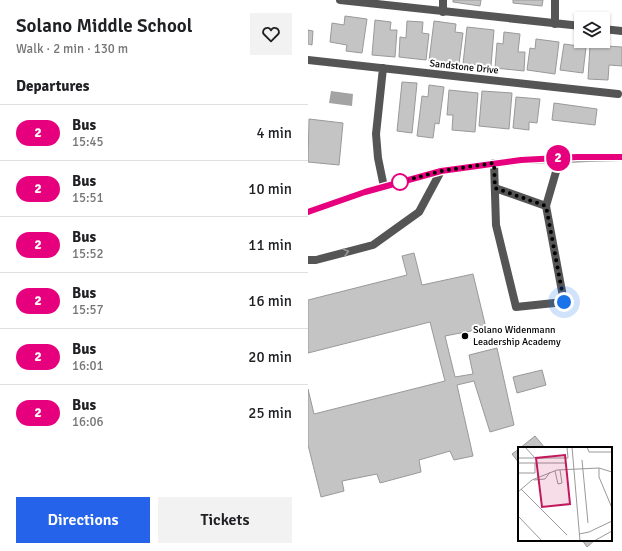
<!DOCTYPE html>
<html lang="en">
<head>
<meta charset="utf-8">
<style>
	body { margin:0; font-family:Signika,sans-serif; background:#f2f2f2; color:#202124; height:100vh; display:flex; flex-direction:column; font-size:15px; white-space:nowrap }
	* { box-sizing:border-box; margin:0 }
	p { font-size:13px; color:#757577 }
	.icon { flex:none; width:22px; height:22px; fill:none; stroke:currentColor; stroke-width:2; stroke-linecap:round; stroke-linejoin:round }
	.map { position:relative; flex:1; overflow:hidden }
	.drawer { display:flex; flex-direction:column; background:#fff; width:308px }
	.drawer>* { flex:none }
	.badge { padding:0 8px; border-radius:13px; font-size:14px; line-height:26px }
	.buttons { position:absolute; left:266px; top:12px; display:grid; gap:8px }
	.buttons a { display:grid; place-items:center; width:36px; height:36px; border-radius:0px; background:#fff; box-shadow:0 1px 3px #0004; font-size:20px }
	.you { position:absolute; width:20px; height:20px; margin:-10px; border:3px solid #fff; border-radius:50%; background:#1a73e8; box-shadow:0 0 0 6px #1a73e833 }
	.map>.badge { position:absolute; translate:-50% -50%; box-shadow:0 0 0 2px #fff }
	h2 { padding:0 16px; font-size:15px; line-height:36px }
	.round { display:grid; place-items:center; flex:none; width:42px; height:42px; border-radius:0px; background:#f2f2f2 }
	.summary { display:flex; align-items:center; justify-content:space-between; height:68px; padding:0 16px }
	h1 { font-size:19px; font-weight:600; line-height:30px }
	.button { display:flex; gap:8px; margin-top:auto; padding:8px 16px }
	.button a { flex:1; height:46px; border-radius:0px; background:#2563eb; color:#fff; font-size:16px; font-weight:600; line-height:46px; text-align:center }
	.button a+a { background:#f2f2f2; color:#202124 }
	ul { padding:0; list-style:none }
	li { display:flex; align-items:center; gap:12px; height:56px; padding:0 16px; border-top:1px solid #e0e0e0 }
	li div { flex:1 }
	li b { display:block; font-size:15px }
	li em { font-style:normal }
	li .badge { min-width:44px; font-weight:700; text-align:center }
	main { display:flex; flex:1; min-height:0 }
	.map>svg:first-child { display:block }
	.water { fill:#a3a3a3 }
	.building { fill:#c4c4c4; stroke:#999 }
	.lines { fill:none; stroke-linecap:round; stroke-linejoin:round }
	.service { stroke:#555; stroke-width:8 }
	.minor { stroke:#555; stroke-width:8 }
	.oneway { stroke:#999 }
	.line-casing { stroke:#fff; stroke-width:9 }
	.line { stroke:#e6007e; stroke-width:6 }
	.walk { stroke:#000; stroke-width:4; stroke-dasharray:0 7.2 }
	.stop-dot { fill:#fff; stroke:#e6007e; stroke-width:2 }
	.poi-dot { fill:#000; stroke:#fff; stroke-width:1.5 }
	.labels { text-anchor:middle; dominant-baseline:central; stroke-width:4; stroke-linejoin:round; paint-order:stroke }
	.street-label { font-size:10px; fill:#000; stroke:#fff }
	.poi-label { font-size:10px; fill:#000; stroke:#fff; text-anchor:start }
	.inset-road { fill:none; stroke:#999; stroke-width:1 }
	.view { fill:#c2185b; fill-opacity:0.15; stroke:#c2185b; stroke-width:2 }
	.inset-edge { fill:none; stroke:#000; stroke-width:2 }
</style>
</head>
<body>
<main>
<section class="drawer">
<div class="summary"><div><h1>Solano Middle School</h1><p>Walk · 2 min · 130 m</p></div><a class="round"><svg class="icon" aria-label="heart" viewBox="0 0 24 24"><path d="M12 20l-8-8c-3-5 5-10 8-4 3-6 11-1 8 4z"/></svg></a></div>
<h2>Departures</h2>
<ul>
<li><span class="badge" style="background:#e6007e;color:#fff">2</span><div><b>Bus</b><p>15:45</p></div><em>4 min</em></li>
<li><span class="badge" style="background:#e6007e;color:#fff">2</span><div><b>Bus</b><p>15:51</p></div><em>10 min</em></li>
<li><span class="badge" style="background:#e6007e;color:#fff">2</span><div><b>Bus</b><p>15:52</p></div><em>11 min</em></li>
<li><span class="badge" style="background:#e6007e;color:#fff">2</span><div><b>Bus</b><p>15:57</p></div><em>16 min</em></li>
<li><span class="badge" style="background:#e6007e;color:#fff">2</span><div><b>Bus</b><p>16:01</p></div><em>20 min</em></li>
<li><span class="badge" style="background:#e6007e;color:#fff">2</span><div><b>Bus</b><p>16:06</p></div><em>25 min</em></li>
</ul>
<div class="button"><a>Directions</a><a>Tickets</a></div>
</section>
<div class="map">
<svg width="314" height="551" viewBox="0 0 314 551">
	<rect width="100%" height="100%" fill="#fff"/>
	<!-- water -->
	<path class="water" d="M23,91l22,3 -1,12 -23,-3z"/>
	<!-- building -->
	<path class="building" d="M145,0h28l-1,6 -27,-4z
		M205,0h30l-1,6 -29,-3z
		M37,16l22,3 -5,34 -16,-2 1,-6 -17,-3 2,-19 12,2z
		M67,20l16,2 -1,8h7l-2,27 -23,-2z
		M99,21l16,1 -1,11 7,1 -3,26 -27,-3 1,-20 6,1z
		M126,21l22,3 -1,8 8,1 -4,31 -30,-3z
		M159,27l27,3 -3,36 -28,-2z
		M0,30l5,1 -1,14 -4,-1z
		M196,32l16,2 -2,18h7l-1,19 -29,-3 2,-25 6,1z
		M228,39l23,3 -4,32 -28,-4 3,-22 5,1z
		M256,44l22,3 -3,26 -23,-3z
		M282,45l32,2v19l-13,-1 -1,15 -20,-1z
		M94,82l15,1 -5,50 -15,-2z
		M121,85l15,2 -5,37 -4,-1 -2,15 -16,-2 5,-40 6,1z
		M141,90l29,3 -3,39 -23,-2 1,-15h-6z
		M174,91l30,2 -3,36 -30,-3z
		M208,97l24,2 -3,24 -8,-1v8l-16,-2z
		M246,103l43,6 -2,16 -43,-5z
		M1,119l34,4 -4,42 -31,-3z
		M106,253l8,32 51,-11 13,54 -41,8 10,41 18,-3 -4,-19 28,-7 17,77 -24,7 -16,-51 -17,4 16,71 -19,4 -4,-9 -31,9 2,12 -41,11 -3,-9 -35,7 2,10 -23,6 -13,-52v-56l6,25 131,-33 -15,-59 -122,31v-53l99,-25 -5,-19z
		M234,370l4,15 -29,8 -4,-16z
		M227,436l10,12h-25z
		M211,449v14l-7,-9z
		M274,540h13l-8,7z"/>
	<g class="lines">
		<!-- service -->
		<path class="service" d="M186,163l2,62 20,82 48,-5 -18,-96 14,-48
			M187,188l51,18
			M0,260h8l57,-15 46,-33 22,-41"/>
		<!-- minor -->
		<path class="minor" d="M32,0l241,26
			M135,0v12
			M247,24v-24
			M295,29l19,2
			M0,60l310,34
			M75,68l-7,66 2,24 6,29
			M0,212l57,-20 76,-21 80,-11 101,-3"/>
	</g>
	<!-- one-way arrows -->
	<defs><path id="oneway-chevron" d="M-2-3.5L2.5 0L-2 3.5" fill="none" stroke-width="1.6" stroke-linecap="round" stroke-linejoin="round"/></defs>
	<use class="oneway" href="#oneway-chevron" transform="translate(38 252) rotate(-15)"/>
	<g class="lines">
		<defs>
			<path id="line" d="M0,212l57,-20 76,-21 80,-11 56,-3h45"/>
		</defs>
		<!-- line casing -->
		<use href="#line" class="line-casing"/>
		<!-- line -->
		<use href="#line" class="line"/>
		<!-- walk -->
		<path class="walk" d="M92,182l41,-11 53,-8 1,25 51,18 18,96"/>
	</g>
	<!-- markers -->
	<circle class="stop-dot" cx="92" cy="182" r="8"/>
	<circle class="poi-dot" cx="157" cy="336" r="4"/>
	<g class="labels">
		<!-- street labels -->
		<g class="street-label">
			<text transform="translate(156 67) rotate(6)">Sandstone Drive</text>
		</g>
		<!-- poi labels -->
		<g class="poi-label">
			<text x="165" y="330">Solano Widenmann<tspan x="165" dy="12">Leadership Academy</tspan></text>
		</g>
	</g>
	<!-- overview -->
	<g transform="translate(210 447)">
		<rect width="94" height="94" fill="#fff"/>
		<path class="inset-road" d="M7,0l10,11M54,0l8,94M69,0l2,5h23M0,11h50l-1,-11M64,13l6,63M0,16h47M81,21v9l13,31M37,24l3,13 4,-1 -2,-13M0,26h17v-10M16,33l11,-1 5,-7M3,42l46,46M0,45l14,-12 25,-10 42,-2 13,4M0,69l24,25M61,87l10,-2 23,-11M76,94l18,-10"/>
		<path class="view" d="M47,8l5,49 -28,3 -6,-49z"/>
		<rect width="94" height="94" class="inset-edge"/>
	</g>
</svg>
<div class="buttons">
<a><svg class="icon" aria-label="layers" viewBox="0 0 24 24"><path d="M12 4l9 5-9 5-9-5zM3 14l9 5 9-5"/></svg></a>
</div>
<div class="you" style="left:256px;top:302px"></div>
<b class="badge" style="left:250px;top:158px;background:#e6007e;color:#fff">2</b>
</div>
</main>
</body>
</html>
